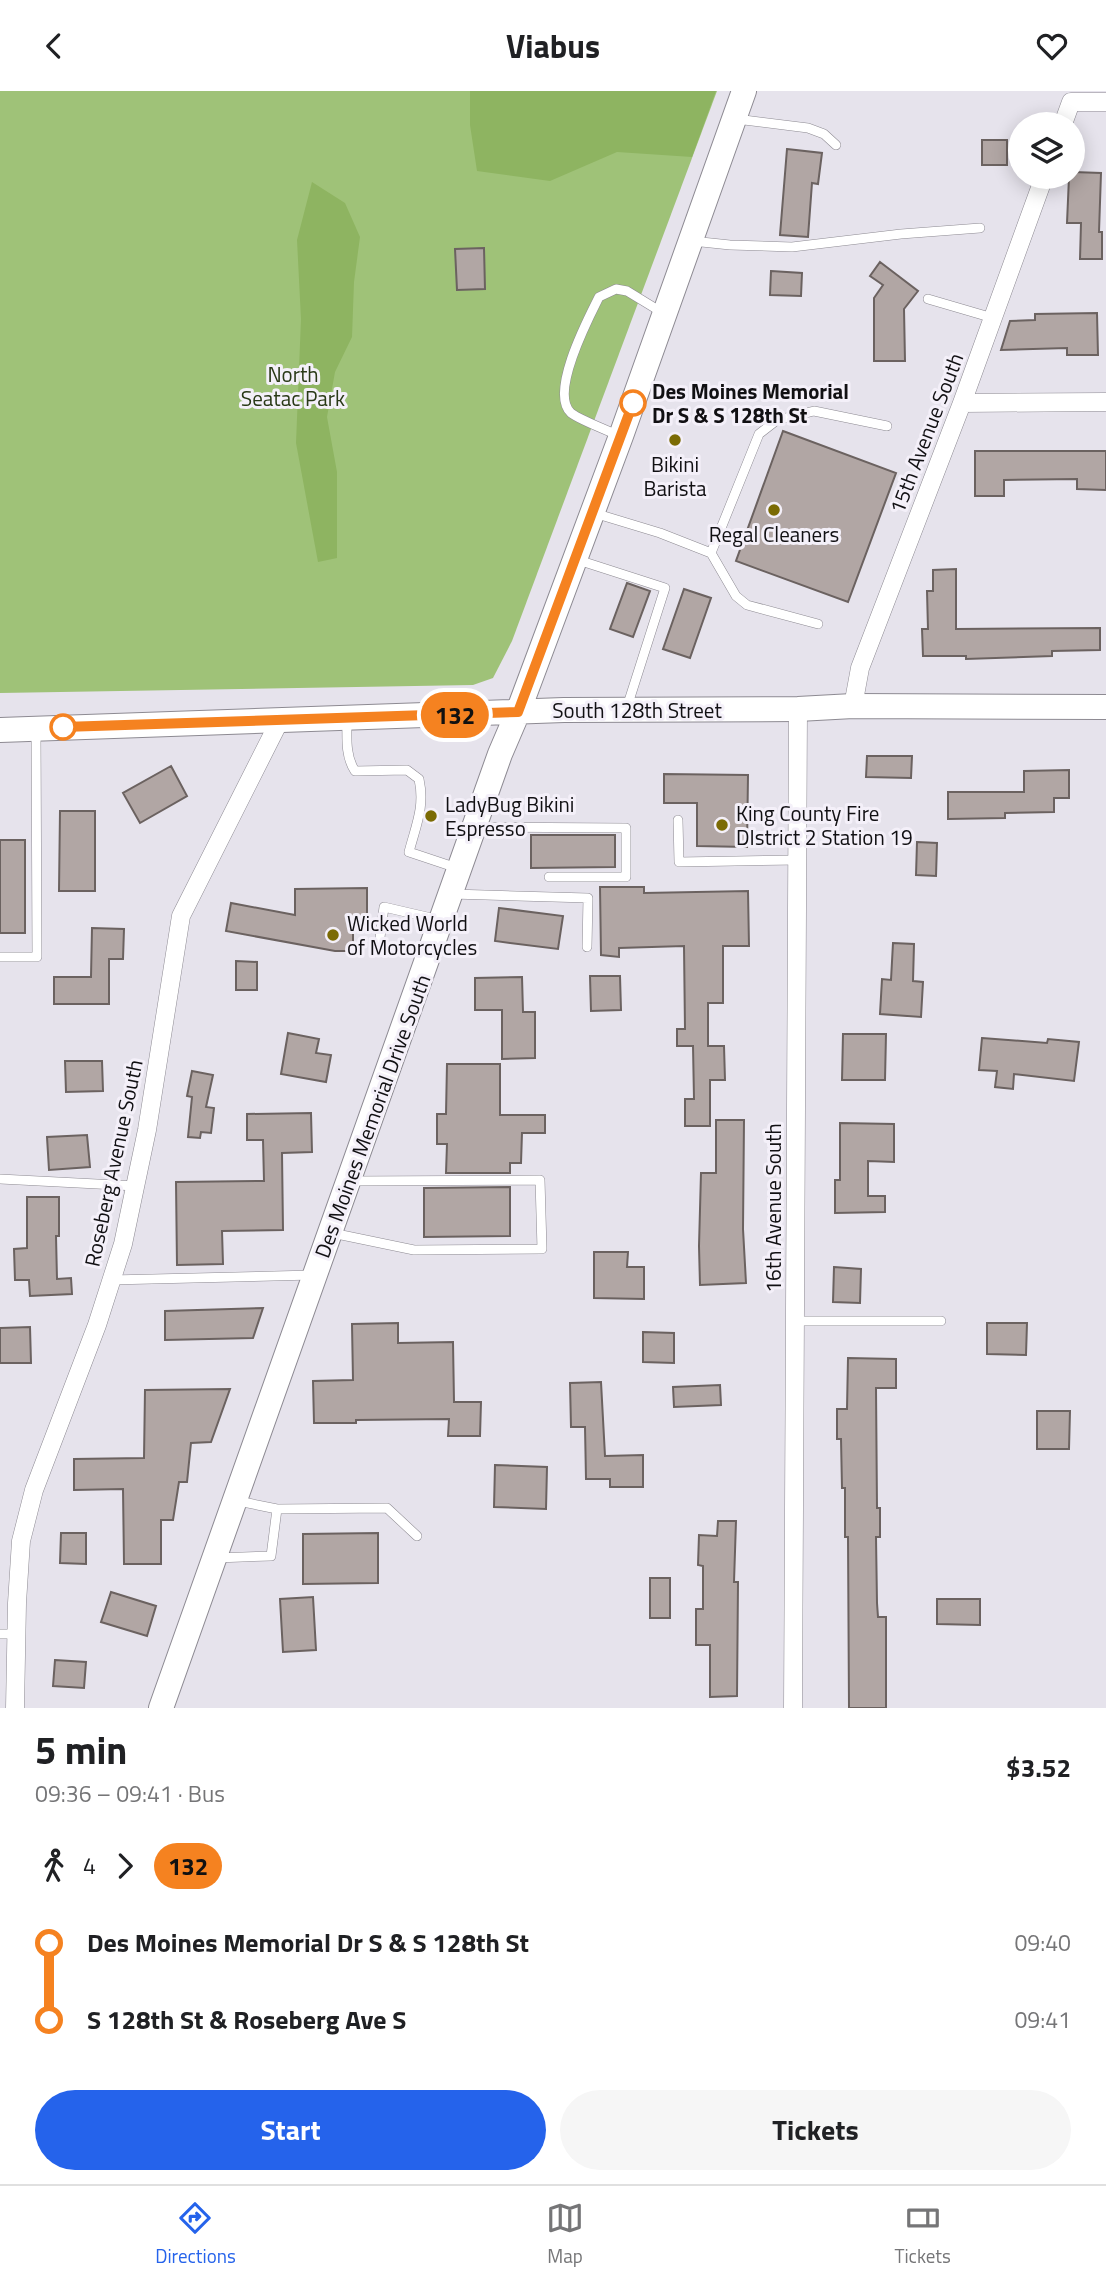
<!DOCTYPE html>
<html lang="en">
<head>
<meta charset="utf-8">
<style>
	body { margin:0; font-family:"Titillium Web",sans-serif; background:#f6f6f6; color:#202124; height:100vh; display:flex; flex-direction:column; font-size:26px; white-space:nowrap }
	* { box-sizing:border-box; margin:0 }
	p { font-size:23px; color:#757577 }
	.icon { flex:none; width:38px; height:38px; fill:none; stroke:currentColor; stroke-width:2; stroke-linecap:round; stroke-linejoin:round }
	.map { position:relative; height:1617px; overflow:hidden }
	.side { display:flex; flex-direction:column; background:#fff; flex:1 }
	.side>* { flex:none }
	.badge { padding:0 14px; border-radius:23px; font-size:24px; line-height:46px }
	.controls { position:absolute; left:1008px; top:21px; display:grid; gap:14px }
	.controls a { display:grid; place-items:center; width:77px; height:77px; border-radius:50%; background:#fff; box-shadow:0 4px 18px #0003; font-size:35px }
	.map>.badge { position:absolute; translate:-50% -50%; box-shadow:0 0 0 4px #fff }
	.legs { display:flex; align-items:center; gap:10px; height:77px; padding:0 35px; font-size:23px }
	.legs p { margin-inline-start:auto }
	.head { display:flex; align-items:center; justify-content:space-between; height:119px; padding:0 35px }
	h1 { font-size:38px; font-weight:700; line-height:52px }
	.cta { display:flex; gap:14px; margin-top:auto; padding:14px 35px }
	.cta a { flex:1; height:80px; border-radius:42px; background:#2563eb; color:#fff; font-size:28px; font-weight:700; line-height:80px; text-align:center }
	.cta a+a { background:#f6f6f6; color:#202124 }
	ul { padding:0 35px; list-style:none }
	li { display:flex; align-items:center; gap:24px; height:77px; font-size:26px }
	li i { display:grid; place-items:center; width:10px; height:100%; margin:0 9px; background:currentColor }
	li i::after { content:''; width:18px; height:18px; margin:-9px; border:5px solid; border-radius:50%; background:#fff }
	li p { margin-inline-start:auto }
	li:first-child i { background:linear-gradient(#0000 50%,currentColor 0) }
	li:last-child i { background:linear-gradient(currentColor 50%,#0000 0) }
	header { display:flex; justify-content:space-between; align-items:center; height:91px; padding:0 35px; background:#fff; font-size:32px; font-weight:700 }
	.menu { display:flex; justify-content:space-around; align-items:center; height:98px; border-top:2px solid #e0e0e0; background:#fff; font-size:19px; color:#757577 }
	.menu a { display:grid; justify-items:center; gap:4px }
	.menu .current { color:#2563eb }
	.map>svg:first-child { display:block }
	.green { fill:#9fc278 }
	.forest { fill:#8eb461 }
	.building { fill:#b1a6a4; stroke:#6b6260; stroke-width:2 }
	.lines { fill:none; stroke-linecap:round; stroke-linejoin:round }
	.lane-casing { stroke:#8d8a92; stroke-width:10 }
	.street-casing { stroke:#8d8a92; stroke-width:19 }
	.secondary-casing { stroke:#8d8a92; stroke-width:26 }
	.lane { stroke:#fff; stroke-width:9 }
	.street { stroke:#fff; stroke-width:18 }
	.secondary { stroke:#fff; stroke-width:24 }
	.line-1-casing { stroke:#fff; stroke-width:16 }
	.line-1 { stroke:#f58220; stroke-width:10 }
	.stop-1-dot { fill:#fff; stroke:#f58220; stroke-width:3.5 }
	.poi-dot { fill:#7b6b04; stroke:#f4f0f9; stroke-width:2.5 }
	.labels { text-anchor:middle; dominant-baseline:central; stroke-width:6; stroke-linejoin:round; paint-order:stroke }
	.park-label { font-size:21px; fill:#293916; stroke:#f4f0f9 }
	.stop-label { font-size:21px; font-weight:bold; fill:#111013; stroke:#f4f0f9; text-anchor:start }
	.street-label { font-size:21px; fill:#111013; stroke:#f4f0f9 }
	.poi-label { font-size:21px; fill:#111013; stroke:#f4f0f9; text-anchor:start }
</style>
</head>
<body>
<header><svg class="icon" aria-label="back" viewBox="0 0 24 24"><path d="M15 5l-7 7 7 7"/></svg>Viabus<svg class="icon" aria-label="heart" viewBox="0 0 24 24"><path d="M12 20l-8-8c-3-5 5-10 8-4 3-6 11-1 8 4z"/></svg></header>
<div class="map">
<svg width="1106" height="1617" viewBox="0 0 1106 1617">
	<rect width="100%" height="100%" fill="#e6e3ec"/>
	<!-- green -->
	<path class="green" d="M0,0h717l-205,550 -19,37 -20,7 -473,8z"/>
	<!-- forest -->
	<path class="forest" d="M470,0h246l-24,66 -75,-5 -67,29 -73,-10 -7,-46z
		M312,91l33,21 15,34 -6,45 -2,55 -17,35 -8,45 10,55v86l-19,4 -22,-119 5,-124 -4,-79z"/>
	<!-- building -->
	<path class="building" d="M982,49h25v25h-25z
		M787,58l35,4 -4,31 -6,-1 -4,54 -28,-2z
		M1073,81l28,1 -2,59h3v27h-22l1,-36h-14l2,-46h4z
		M484,157l1,41 -28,1 -2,-41z
		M880,171l38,29 -14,18 1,52h-31v-63l9,-13 -13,-9z
		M771,180l31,2 -1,23 -31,-1z
		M1097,222l1,42h-31v-7l-66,2 9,-29 25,-1v-6z
		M783,340l113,42 -48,129 -112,-41z
		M975,360h131v39l-29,-1v-10l-73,1v16h-29z
		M956,478v60l144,-1v22l-48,1v5l-86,3v-3h-43l-1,-27h6l-1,-38h6v-21z
		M627,492l23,8 -17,46 -23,-8z
		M684,498l27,9 -21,60 -27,-9z
		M867,665h45l-1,22 -45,-1z
		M171,675l16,30 -47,27 -17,-30z
		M1069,679v28h-15v14l-49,1v5l-57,1v-27h76v-21z
		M664,683l84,1 -1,72 -50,-1v-43h-33z
		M60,720h35v80h-36z
		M531,744h84v32l-84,1z
		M0,749h25v93h-25z
		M917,751l20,1 -1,33 -20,-1z
		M600,796h44v6l104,-2 1,55h-26v57h-15v43h16l1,34h-15v46h-25v-27h9l-1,-53h-16v-17h8l-1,-83 -65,2v9l-18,-2z
		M367,797v32h-14v31h-18l-109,-20 5,-28 64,12v-26z
		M499,817l64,8 -5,33 -63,-8z
		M92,837l32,1 -1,30h-14v45h-55v-27h37z
		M893,852l21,1 -1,37 10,1 -2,35 -41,-3 2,-35 9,1z
		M236,870l21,1v28h-21z
		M590,885h30l1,34 -30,1z
		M522,886l1,35h12v46l-33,1v-49h-27v-32z
		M288,942l31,6 -3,14 15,2 -5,27 -45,-8z
		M843,943h43l-1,46h-43z
		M982,947l65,5 1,-4 31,3 -5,39 -60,-7 -1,15 -18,-2 2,-16 -18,-1z
		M65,970h37l1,30 -37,1z
		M447,973h53v51h45v18h-23l-1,30h-11v10h-64l1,-29h-10v-30h9z
		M192,980l21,4 -7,32 8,1 -3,25 -10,-1 -1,6 -12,-1 4,-40 -5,-1z
		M311,1022l1,39 -30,1 1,77 -61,1 1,33 -46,1 -1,-83 88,-1 -1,-41h-16v-26z
		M716,1029h28l-1,109 3,54 -46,2 -1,-39 2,-73h15z
		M840,1032l54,1v38l-26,-1v35h17v16l-50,1v-33h5z
		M87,1044l3,32 -41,3 -2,-33z
		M510,1096v49l-86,1v-49z
		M27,1106h32v39h-3l1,43 14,-1 1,16 -42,2 -1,-16h-14l-1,-31 13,-1z
		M594,1161h34l-1,15h17v32l-50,-1z
		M834,1176l27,2 -1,34 -27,-1z
		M263,1217l-10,30 -88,2v-29z
		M398,1232v20l55,-1 1,60h27l-1,34h-32l1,-17 -93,1v3h-42l-1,-42 40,-1 -1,-56z
		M987,1232h40l-1,32 -39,-1z
		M30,1236l1,36h-31v-35z
		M643,1241l31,1v30l-31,-1z
		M848,1267l48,1v29h-20l1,120h3v29h-4l1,66 1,14h8v91h-37l-1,-171h-3v-49h-3l-1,-49h-4v-30h10z
		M601,1291l4,74 38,-1v32h-33v-8h-24l-1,-52h-14l-1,-44z
		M720,1294l1,20 -47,2 -1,-20z
		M230,1298l-19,53 -20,1 -4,39h-8l-6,38h-12v44h-37l-1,-75 -49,1v-31l70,-1 1,-68z
		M1037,1320h33l-1,38h-32z
		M495,1374l52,2 -1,42 -52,-2z
		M718,1430h18l-2,61h4l-1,114 -27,1v-52h-14v-36h7v-43l-5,-1 1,-30 18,1z
		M61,1442h25v31l-26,-1z
		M378,1442v50l-75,1v-50z
		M650,1487h20v40h-20z
		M111,1501l45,14 -9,30 -46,-14z
		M313,1506l3,53 -33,2 -3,-53z
		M937,1508h43v26l-43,-1z
		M55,1569l31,2 -2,26 -31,-2z"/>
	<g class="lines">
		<defs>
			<path id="lane" d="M736,28l72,9 16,6 12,11
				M692,150l38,4 62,2 109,-13 79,-6
				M928,208l65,19
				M620,345c-11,-5 -40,-16 -49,-23 -22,-20 17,-94 28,-116l17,-8 11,2 36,22
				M594,422l66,20 51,20
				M578,469l87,28 -38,119
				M818,533l-71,-19 -11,-9 -25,-43 48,-119 18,-14 37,-9 73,15
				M347,629c0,17 -2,36 8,51l52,-1 12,9c6,28 -3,46 -10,73l48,16
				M678,729l1,42 118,-2
				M476,736l150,1v49h-77
				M452,803l136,4 -1,49
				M379,854l5,-38 56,13
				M0,866h37l-1,-227
				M0,1088l136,7
				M332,1142l82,17 128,-1 -2,-69 -189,1
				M111,1189l202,-5
				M795,1230h146
				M238,1410l39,8
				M216,1467l55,-2 6,-47 110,-1 30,28
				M0,1543h17"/>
			<path id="street" d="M1063,33l8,-22h35
				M962,312l144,-1
				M853,615l7,-38 102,-265 82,-226
				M15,1617l2,-105 4,-62 13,-51 63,-165 26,-81 24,-114 34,-214 99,-196
				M793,1617l5,-999"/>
			<path id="secondary" d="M0,639l564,-20 234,-1 55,-3 253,1
				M161,1617l339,-954 18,-42 103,-276 123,-345"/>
		</defs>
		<!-- lane casing -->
		<use href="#lane" class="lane-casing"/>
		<!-- street casing -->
		<use href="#street" class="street-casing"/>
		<!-- secondary casing -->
		<use href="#secondary" class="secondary-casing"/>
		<!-- lane -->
		<use href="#lane" class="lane"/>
		<!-- street -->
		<use href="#street" class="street"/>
		<!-- secondary -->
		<use href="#secondary" class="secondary"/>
	</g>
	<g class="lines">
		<defs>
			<path id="line-1" d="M63,636l455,-15 115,-309"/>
		</defs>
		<!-- line-1 casing -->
		<use href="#line-1" class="line-1-casing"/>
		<!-- line-1 -->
		<use href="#line-1" class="line-1"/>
	</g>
	<!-- markers -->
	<g class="stop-1-dot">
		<circle cx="633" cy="312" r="12"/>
		<circle cx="63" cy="636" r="12"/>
	</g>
	<g class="poi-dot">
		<circle cx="675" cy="349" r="7"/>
		<circle cx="774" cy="419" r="7"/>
		<circle cx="431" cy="725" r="7"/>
		<circle cx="722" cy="734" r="7"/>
		<circle cx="333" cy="844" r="7"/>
	</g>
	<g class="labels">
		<!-- park labels -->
		<g class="park-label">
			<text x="293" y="283">North<tspan x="293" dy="24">Seatac Park</tspan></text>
		</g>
		<!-- stop labels -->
		<g class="stop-label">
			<text x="652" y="300">Des Moines Memorial<tspan x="652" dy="24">Dr S &amp; S 128th St</tspan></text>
		</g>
		<!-- street labels -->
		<g class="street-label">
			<text transform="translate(926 342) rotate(-69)">15th Avenue South</text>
			<text x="637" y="619">South 128th Street</text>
			<text transform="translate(372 1025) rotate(-70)">Des Moines Memorial Drive South</text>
			<text transform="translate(113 1072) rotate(-78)">Roseberg Avenue South</text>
			<text transform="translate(773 1117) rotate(-90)">16th Avenue South</text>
		</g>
		<!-- poi labels -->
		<g class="poi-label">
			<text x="675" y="373" text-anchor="middle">Bikini<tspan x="675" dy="24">Barista</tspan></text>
			<text x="774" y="443" text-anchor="middle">Regal Cleaners</text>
			<text x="445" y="713">LadyBug Bikini<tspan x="445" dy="24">Espresso</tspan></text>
			<text x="736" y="722">King County Fire<tspan x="736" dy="24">DIstrict 2 Station 19</tspan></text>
			<text x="347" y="832">Wicked World<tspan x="347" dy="24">of Motorcycles</tspan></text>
		</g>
	</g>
</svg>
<div class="controls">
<a><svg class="icon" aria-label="layers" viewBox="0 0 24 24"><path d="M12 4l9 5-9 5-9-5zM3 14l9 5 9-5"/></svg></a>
</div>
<b class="badge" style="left:455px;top:624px;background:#f58220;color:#111">132</b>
</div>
<section class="side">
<div class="head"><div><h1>5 min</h1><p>09:36 – 09:41 · Bus</p></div><b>$3.52</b></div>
<div class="legs"><svg class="icon" aria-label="walk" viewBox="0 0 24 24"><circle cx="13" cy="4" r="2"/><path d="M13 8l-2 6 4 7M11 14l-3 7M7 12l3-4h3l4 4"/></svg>4<svg class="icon" aria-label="forward" viewBox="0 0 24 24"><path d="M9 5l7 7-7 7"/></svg><b class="badge" style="background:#f58220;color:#111">132</b></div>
<ul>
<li><i style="color:#f58220"></i><b>Des Moines Memorial Dr S &amp; S 128th St</b><p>09:40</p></li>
<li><i style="color:#f58220"></i><b>S 128th St &amp; Roseberg Ave S</b><p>09:41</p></li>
</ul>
<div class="cta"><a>Start</a><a>Tickets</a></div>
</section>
<nav class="menu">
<a class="current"><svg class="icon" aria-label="directions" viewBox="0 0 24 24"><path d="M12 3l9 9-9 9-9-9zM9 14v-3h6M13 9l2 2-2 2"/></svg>Directions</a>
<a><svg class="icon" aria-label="map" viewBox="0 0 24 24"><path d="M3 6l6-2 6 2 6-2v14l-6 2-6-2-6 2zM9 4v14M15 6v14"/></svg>Map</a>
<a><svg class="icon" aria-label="tickets" viewBox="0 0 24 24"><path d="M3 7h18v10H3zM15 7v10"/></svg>Tickets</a>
</nav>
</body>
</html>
